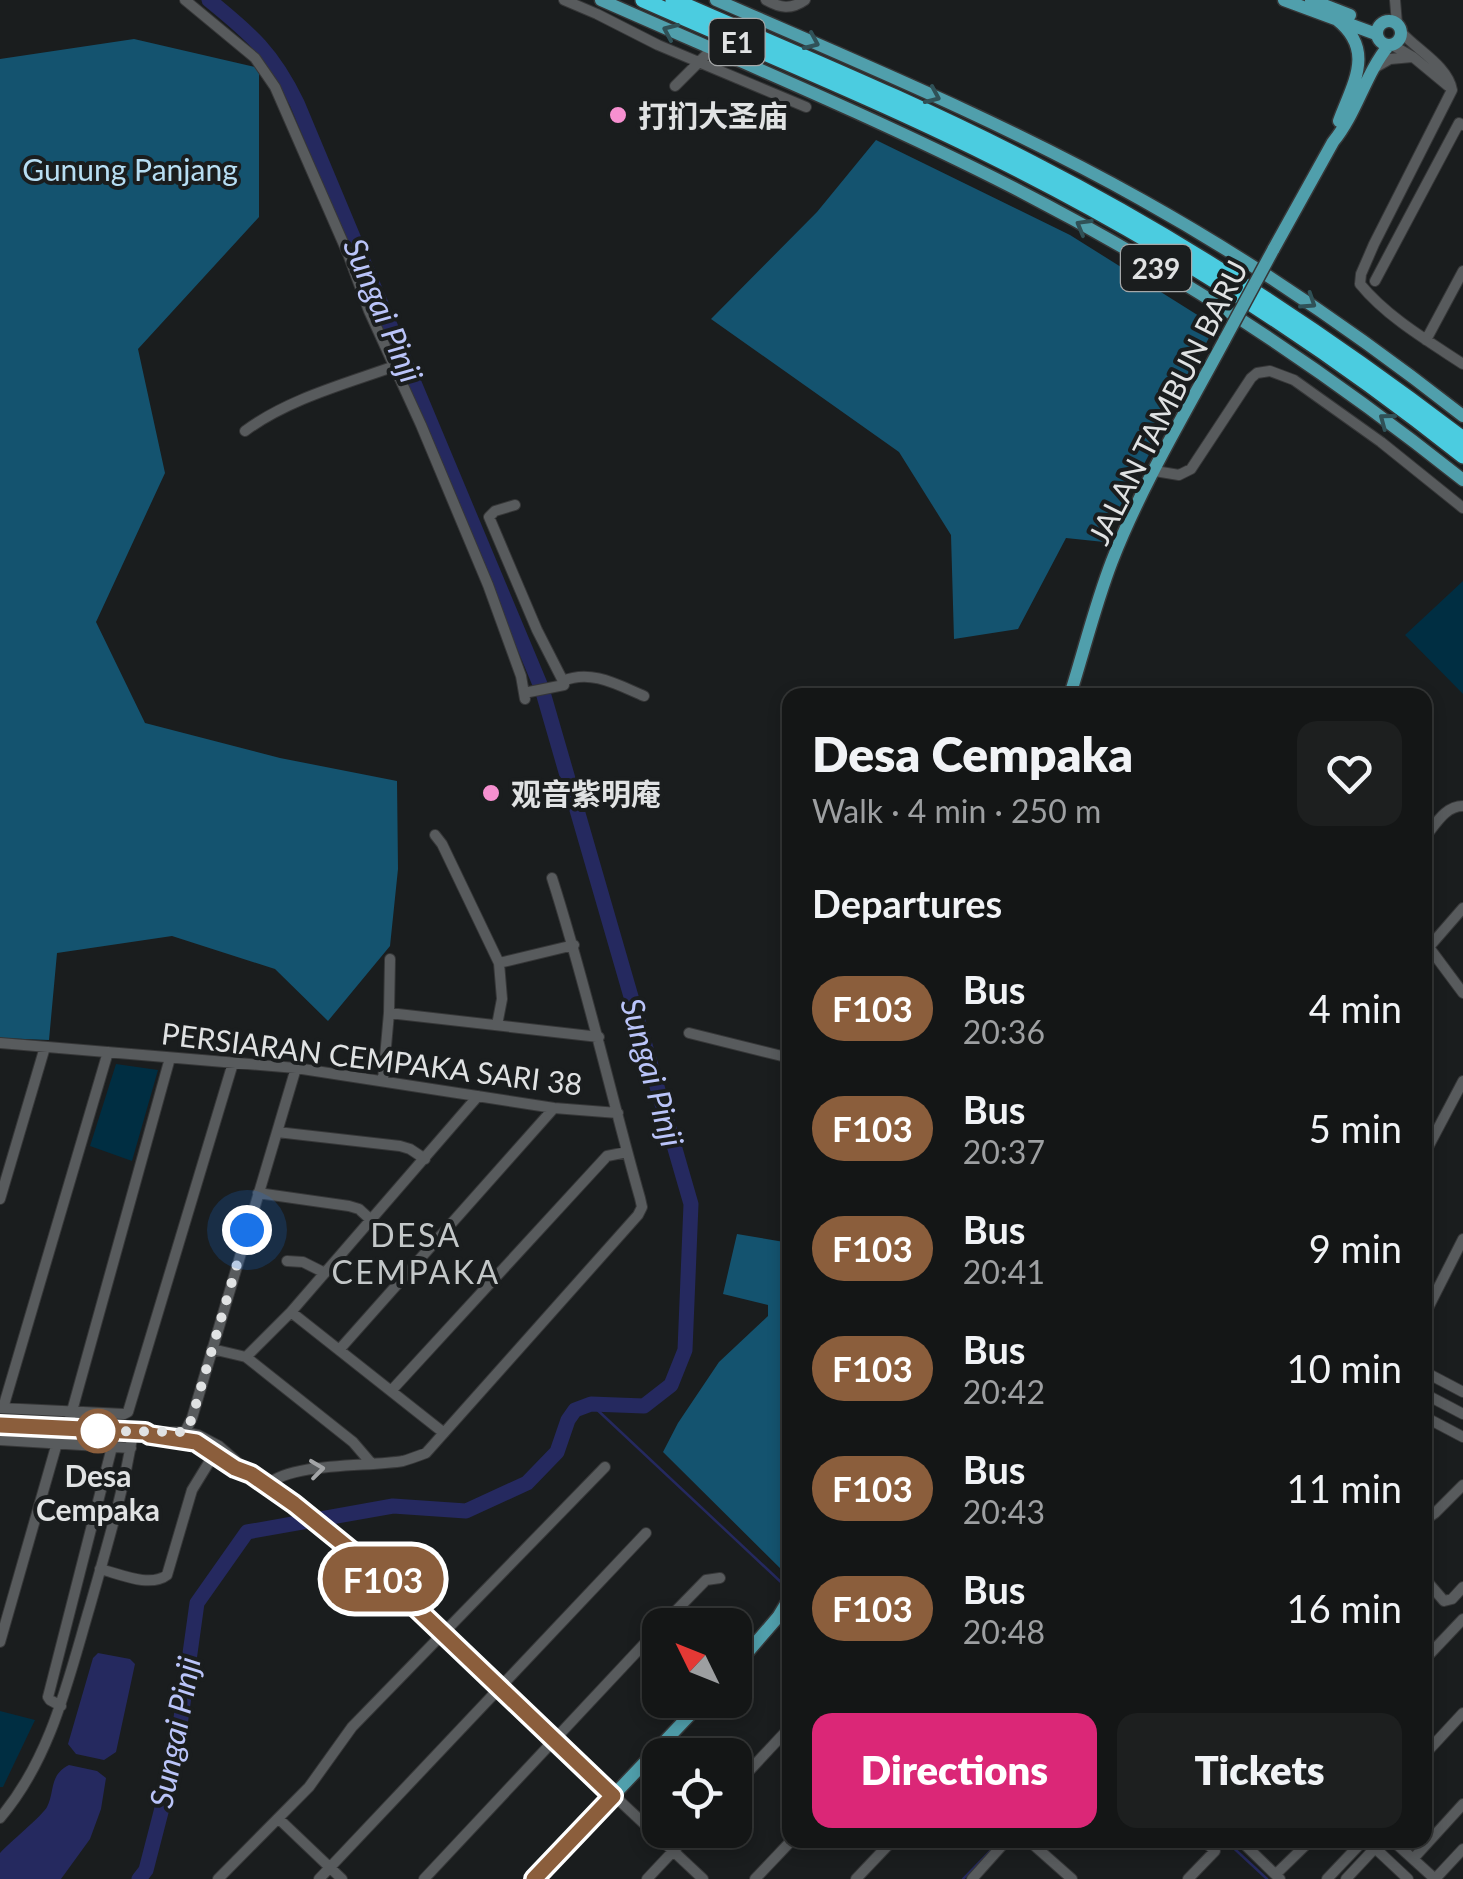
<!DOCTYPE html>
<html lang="en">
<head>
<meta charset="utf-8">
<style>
	body { margin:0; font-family:Lato,"Noto Sans SC",sans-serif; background:#1d1f1f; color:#f1f3f6; height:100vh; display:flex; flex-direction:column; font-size:38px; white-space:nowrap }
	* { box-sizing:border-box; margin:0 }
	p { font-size:32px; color:#9d9fa1 }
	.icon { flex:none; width:55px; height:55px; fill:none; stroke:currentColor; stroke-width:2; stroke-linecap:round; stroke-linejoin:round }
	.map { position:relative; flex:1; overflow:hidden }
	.drawer { position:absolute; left:782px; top:688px; width:650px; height:1160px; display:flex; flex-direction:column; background:#141616; border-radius:20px; box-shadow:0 5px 15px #0003,0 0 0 2px #333535 }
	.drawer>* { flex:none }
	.badge { padding:0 20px; border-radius:32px; font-size:35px; line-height:65px }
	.needle { width:65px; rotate:313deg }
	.buttons { position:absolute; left:642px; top:1608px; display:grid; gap:20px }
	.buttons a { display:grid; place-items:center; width:110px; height:110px; border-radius:20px; background:#141616; box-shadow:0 5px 15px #0003,0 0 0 2px #333535; font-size:50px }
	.you { position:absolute; width:50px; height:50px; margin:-25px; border:8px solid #fff; border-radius:50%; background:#1a73e8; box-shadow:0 0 0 15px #1a73e833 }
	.map>.badge { position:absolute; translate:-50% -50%; box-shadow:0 0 0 5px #fff }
	h2 { padding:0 30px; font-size:38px; line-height:90px }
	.round { display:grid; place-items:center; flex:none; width:105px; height:105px; border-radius:20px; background:#1d1f1f }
	.head { display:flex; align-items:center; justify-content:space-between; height:170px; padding:0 30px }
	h1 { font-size:48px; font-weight:800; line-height:75px }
	.cta { display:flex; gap:20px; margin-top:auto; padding:20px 30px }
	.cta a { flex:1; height:115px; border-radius:20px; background:#db2777; color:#fff; font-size:40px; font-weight:800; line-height:115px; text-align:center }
	.cta a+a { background:#1d1f1f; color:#f1f3f6 }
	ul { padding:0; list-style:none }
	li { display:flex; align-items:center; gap:30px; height:120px; padding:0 30px }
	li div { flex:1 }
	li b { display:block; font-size:38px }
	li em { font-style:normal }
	li .badge { min-width:110px; font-weight:700; text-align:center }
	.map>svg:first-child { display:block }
	.green { fill:#002e42 }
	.forest { fill:#14536f }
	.water { fill:#25295f }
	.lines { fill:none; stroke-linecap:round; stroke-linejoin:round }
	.stream { stroke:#25295f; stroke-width:2.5 }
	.river { stroke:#25295f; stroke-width:15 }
	.minor-casing { stroke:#363738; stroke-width:12 }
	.major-casing { stroke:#363738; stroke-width:15 }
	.highway-casing { stroke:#363738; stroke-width:18 }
	.minor { stroke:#585b5d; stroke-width:10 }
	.major { stroke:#509fac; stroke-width:12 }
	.highway { stroke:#4bcce0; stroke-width:15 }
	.major-bridge-casing { stroke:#363738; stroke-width:15; stroke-linecap:butt }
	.major-bridge { stroke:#509fac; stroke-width:12 }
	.oneway { stroke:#305157 }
	.oneway2 { stroke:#a3a5a7 }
	.line-casing { stroke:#fff; stroke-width:22 }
	.line { stroke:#8b5e3c; stroke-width:15 }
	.walk { stroke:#e0e2e3; stroke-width:10; stroke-dasharray:0 18 }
	.poi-dot { fill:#f690d0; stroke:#1a1d1e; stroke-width:4 }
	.stop-dot { fill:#fff; stroke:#8b5e3c; stroke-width:5 }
	.labels { text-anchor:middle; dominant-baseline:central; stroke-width:8; stroke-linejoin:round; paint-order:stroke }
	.shield { fill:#1a1d1e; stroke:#a5a7a8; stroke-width:2.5 }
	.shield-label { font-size:28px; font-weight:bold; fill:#e0e2e3 }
	.poi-label { font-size:30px; font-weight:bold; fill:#e0e2e3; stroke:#1a1d1e; text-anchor:start }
	.park-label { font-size:30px; fill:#b7def3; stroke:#1a1d1e }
	.street-label { font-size:30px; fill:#e0e2e3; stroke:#1a1d1e }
	.stop-label { font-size:30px; font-weight:bold; fill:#e0e2e3; stroke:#1a1d1e }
	.water-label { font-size:32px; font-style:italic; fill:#bac4f9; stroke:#1a1d1e }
	.neighbourhood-label { font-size:32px; letter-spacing:2.5px; fill:#c3c7c8; stroke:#1a1d1e }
</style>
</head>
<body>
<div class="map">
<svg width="1463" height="1879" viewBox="0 0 1463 1879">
	<rect width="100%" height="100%" fill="#1a1d1e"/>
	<!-- green -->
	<path class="green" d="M1463,581v113l-58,-59z
		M116,1064l42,6 -26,91 -42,-15z
		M0,1711l35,9 -32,67h-3z"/>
	<!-- forest -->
	<path class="forest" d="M134,39l125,29v149l-121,132 27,124 -69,149 49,101 135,35 117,23 1,88 -8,77 -62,75 -53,-52 -103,-33 -115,17 -8,87 -49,-2v-979z
		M876,140l194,95 145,91 -111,216 -38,-4 -48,91 -64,10 -3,-104 -52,-83 -188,-133 106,-107z
		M737,1234l53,9v335l-127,-126 15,-29 41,-61 49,-46v-11l-45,-11z"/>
	<!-- water -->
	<path class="water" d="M98,1653l32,6 5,5 -19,88 -12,8 -28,-6 -8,-10 25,-86z
		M69,1765l28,6 9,7 -5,31 -11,30 -29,40h-61v-26c9,-10 43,-38 47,-46 8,-16 2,-32 22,-42z"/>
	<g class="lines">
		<!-- stream -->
		<path class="stream" d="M591,1404l192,180
			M1225,1840l42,39
			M963,1879l30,-31"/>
		<!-- river -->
		<path class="river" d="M139,1879l7,-9 30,-116 21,-151 50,-71 146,-26 73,5 61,-28 30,-31 11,-32 7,-10 16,-6 53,2 27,-21 14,-35 6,-146 -149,-515 -245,-586c-24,-50 -46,-69 -88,-103"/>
		<defs>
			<path id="minor" d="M185,0l70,58 20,29 73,167 21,57 52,114 67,160 33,91 4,23
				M564,0l33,14 61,31 148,62
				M766,0c14,8 25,10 39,0
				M1395,0l2,24
				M1401,32c16,18 47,34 51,58l-78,154 -13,30 -1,10c27,33 68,57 103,80
				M1392,45l21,12 35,29
				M1376,67l14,-8 22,-2
				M675,86l32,-32
				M1375,281l84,-158 4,2
				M1426,340l37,-69
				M245,431c43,-32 100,-47 150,-65
				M1155,471l24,4 12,-6 60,-91 6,-5 13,-2 24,9 87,62 82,66
				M515,505l-20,6 -6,6 48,113 26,51
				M524,693l40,-8 -1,-4c28,-12 55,4 81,15
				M435,835l7,9 57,119 3,36 -5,26
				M1425,837c11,-13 20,-31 38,-31
				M1425,942l38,51
				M1429,947l34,-39
				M499,963l75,-18
				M389,1013l210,24
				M689,1033l101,25
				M0,1043l296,25 258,40 64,5
				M383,1080l6,-67 1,-54
				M277,1132l123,14 10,3 15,10
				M1425,1153l38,-72
				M258,1193l91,13 10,3 12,11
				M0,1199l45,-152
				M287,1261l16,1 22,11
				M291,1312l153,121
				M1425,1314l38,-75
				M212,1349l34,8 107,85 18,21
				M339,1350l215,-242
				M246,1357l45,-45 187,-216
				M1425,1372l38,20
				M391,1391l216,-235 20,-4
				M1425,1394l38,20
				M0,1408l124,6 4,-2 105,-349
				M3,1408l105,-356
				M1425,1417l38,20
				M0,1425l120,7h65l13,3 21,11 32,28 43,30 88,74 321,301
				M67,1429l103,-371
				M185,1432l7,-14 104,-350
				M166,1437l30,5 40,26
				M0,1440l131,8
				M267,1485c25,-23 101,-18 136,-24 7,-2 15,-5 23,-8l212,-238 4,-8 -2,-9c-30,-106 -54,-214 -88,-320
				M1425,1520l10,-7 28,-28
				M100,1569c20,5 50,19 67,6l25,-85 27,-44
				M1425,1579l19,22 8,-2 11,-12
				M662,1625l44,-45 14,-2
				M0,1642l57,-199
				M1425,1659l38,-40
				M61,1706l-11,-6 -2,-3 64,-250
				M1425,1754l38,-41
				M735,1786l55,-59
				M0,1818c51,-60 68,-138 90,-212 16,-57 34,-115 43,-174
				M279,1819l63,60
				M1028,1840l44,39
				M1240,1840l40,39
				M1392,1840l43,39
				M1413,1859l50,-55
				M1276,1874l35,-34
				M218,1879l91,-92 43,-60 253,-260
				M319,1879l327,-346
				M424,1879l236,-252
				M647,1879l46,-49
				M755,1879l37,-39
				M856,1879l37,-39
				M972,1879l35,-39
				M1188,1879l27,-28 -12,-11
				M1327,1879l37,-39
				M1346,1879l29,-31 33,31
				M1435,1879l28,-30"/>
			<path id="major" d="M601,0c138,61 278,119 413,188 158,81 310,181 449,292
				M716,0c144,63 289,123 426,200 113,63 219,136 321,216
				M1284,0l92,34
				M1311,0l39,15
				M1336,19c40,31 17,64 3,102
				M1377 33a12 12 0 1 1 24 0a12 12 0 1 1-24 0Z
				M1273,250l60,-108c24,-29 32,-68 56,-97
				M1070,695c14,-44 25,-90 42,-134 30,-77 74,-149 113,-222
				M735,1667l43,-50 12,-20
				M534,1879l170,-179"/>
			<path id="highway" d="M643,0c115,51 233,99 346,155 168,83 328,185 474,301
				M673,0c121,53 244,103 361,164 152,78 293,171 429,275"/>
		</defs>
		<!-- minor casing -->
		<use href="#minor" class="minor-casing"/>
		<!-- major casing -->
		<use href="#major" class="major-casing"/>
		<!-- highway casing -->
		<use href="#highway" class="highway-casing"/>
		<!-- minor -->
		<use href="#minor" class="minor"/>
		<!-- major -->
		<use href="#major" class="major"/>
		<!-- highway -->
		<use href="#highway" class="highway"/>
		<defs>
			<path id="major-bridge" d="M1225,339l48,-89"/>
		</defs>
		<!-- major-bridge casing -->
		<use href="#major-bridge" class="major-bridge-casing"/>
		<!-- major-bridge -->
		<use href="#major-bridge" class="major-bridge"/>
	</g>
	<!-- one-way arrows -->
	<defs><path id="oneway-chevron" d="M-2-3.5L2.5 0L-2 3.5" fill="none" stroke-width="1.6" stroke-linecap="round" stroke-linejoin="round" transform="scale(2.5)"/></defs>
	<g class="oneway">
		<use href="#oneway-chevron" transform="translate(670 31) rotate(-156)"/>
		<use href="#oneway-chevron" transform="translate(812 42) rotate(24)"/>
		<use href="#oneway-chevron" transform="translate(933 96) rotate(24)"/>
		<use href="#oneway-chevron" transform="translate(1083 226) rotate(-150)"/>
		<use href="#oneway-chevron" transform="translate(1309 302) rotate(33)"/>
		<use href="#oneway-chevron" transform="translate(1386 420) rotate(-143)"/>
	</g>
	<use class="oneway2" href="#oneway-chevron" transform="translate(317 1469) rotate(-7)"/>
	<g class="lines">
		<defs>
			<path id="line" d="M0,1425l145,7 5,3 46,7 39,26 16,6 43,30 64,52 52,46 203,194 -79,83"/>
		</defs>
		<!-- line casing -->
		<use href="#line" class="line-casing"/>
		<!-- line -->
		<use href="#line" class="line"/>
		<!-- walk -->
		<path class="walk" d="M98,1431h-4l92,1 6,-14 55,-188"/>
	</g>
	<!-- markers -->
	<g class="poi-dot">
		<circle cx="618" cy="115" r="10"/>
		<circle cx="491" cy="793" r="10"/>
	</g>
	<circle class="stop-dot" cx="98" cy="1431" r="20"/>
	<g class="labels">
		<!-- shield labels -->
		<g class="shield">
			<rect x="709.5" y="19" width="55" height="46" rx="8"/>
			<rect x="1121" y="245" width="70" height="46" rx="8"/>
		</g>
		<g class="shield-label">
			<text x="737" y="42">E1</text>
			<text x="1156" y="268">239</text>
		</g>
		<!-- poi labels -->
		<g class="poi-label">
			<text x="638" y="115">打扪大圣庙</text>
			<text x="511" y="793">观音紫明庵</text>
		</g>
		<!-- park labels -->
		<g class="park-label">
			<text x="130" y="169">Gunung Panjang</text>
		</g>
		<!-- street labels -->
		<g class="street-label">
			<text transform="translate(1167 402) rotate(-63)">JALAN TAMBUN BARU</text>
			<text transform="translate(372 1058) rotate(7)">PERSIARAN CEMPAKA SARI 38</text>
		</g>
		<!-- stop labels -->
		<g class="stop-label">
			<text x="98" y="1475">Desa<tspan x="98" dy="34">Cempaka</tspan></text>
		</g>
		<!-- water labels -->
		<g class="water-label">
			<text transform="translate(384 310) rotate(67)">Sungai Pinji</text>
			<text transform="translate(653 1072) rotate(74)">Sungai Pinji</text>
			<text transform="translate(174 1732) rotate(-79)">Sungai Pinji</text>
		</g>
		<!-- neighbourhood labels -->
		<g class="neighbourhood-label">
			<text x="416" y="1234">DESA<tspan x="416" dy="37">CEMPAKA</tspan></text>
		</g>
	</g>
</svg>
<div class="buttons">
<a><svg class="needle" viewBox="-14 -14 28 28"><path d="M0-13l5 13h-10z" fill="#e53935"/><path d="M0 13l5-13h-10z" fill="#9d9fa1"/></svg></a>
<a><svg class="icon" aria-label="locate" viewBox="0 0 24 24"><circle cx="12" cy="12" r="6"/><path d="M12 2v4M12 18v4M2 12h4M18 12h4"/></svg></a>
</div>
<div class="you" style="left:247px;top:1230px"></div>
<b class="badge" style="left:383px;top:1579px;background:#8b5e3c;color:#fff">F103</b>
<section class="drawer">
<div class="head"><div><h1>Desa Cempaka</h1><p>Walk · 4 min · 250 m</p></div><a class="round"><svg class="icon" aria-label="heart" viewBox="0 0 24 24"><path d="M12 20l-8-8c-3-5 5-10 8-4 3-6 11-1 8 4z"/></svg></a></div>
<h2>Departures</h2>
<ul>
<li><span class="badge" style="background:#8b5e3c;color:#fff">F103</span><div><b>Bus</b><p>20:36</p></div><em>4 min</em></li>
<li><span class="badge" style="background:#8b5e3c;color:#fff">F103</span><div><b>Bus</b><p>20:37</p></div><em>5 min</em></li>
<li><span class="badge" style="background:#8b5e3c;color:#fff">F103</span><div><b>Bus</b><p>20:41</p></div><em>9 min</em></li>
<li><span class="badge" style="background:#8b5e3c;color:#fff">F103</span><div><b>Bus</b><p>20:42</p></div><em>10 min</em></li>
<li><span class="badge" style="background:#8b5e3c;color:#fff">F103</span><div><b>Bus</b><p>20:43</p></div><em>11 min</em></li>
<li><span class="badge" style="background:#8b5e3c;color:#fff">F103</span><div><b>Bus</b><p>20:48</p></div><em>16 min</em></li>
</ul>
<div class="cta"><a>Directions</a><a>Tickets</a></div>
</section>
</div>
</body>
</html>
